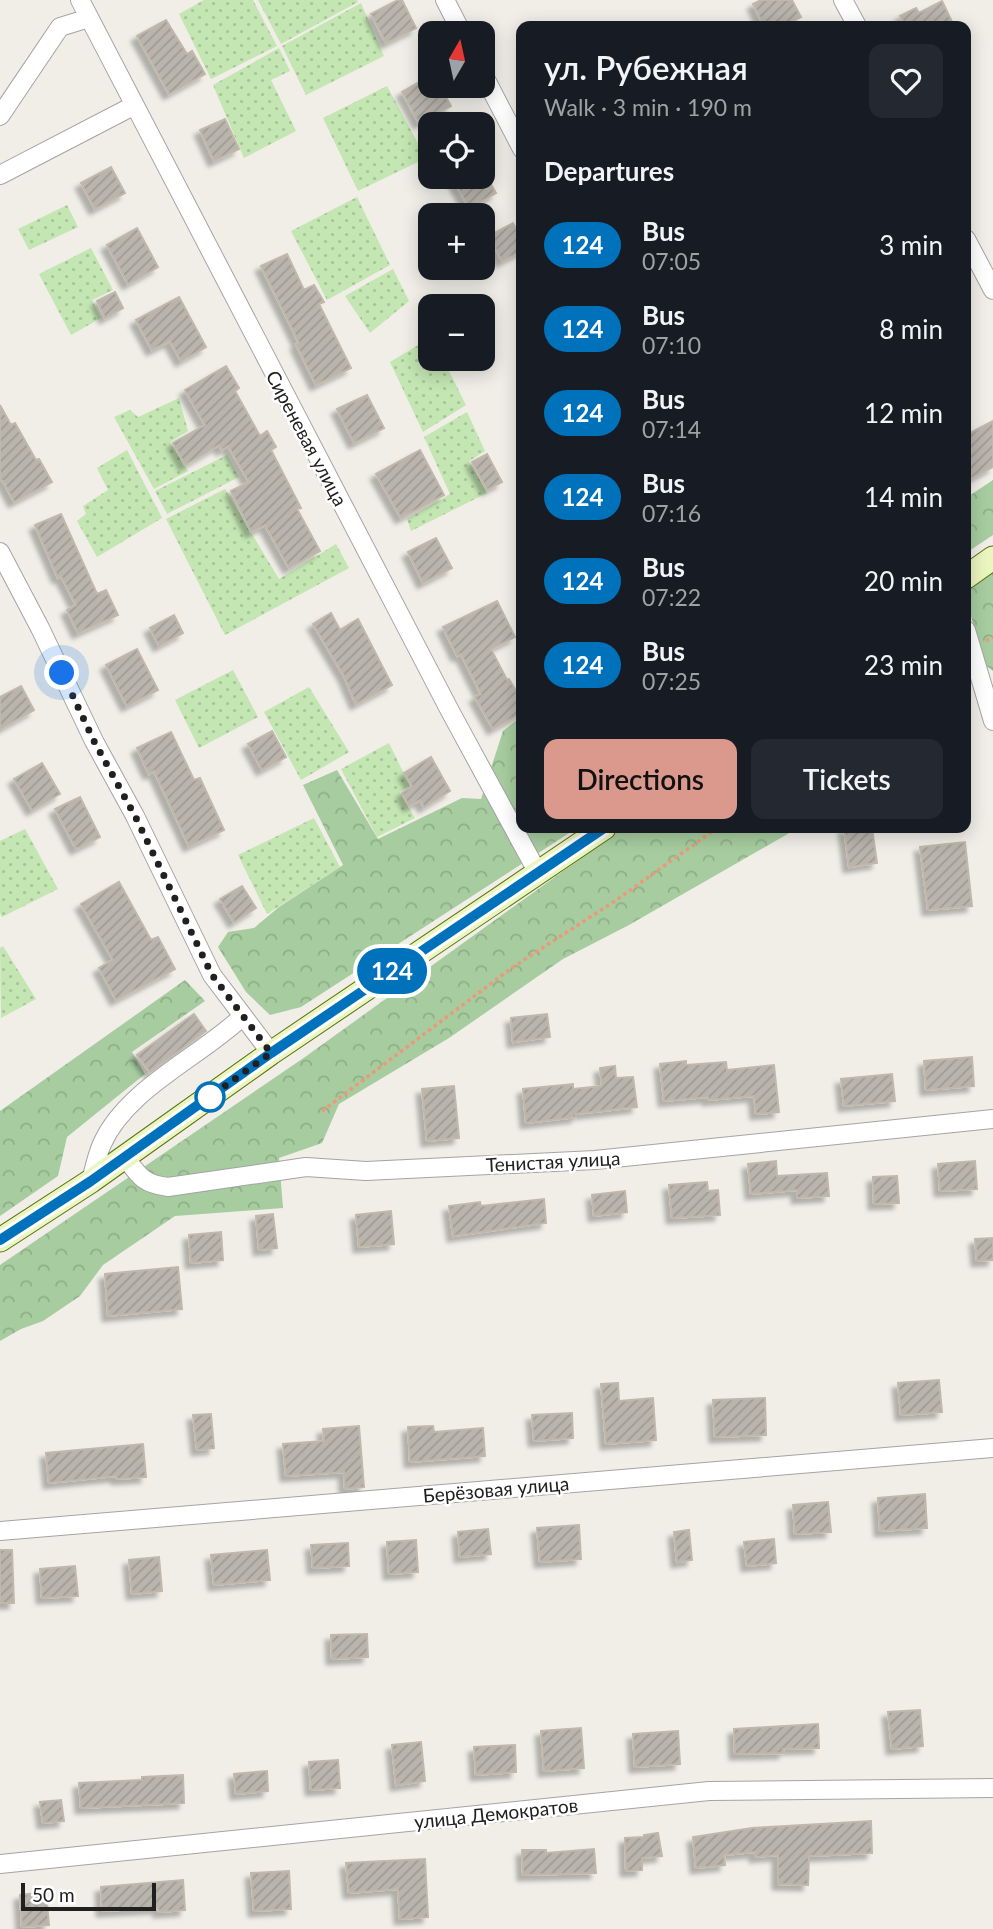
<!DOCTYPE html>
<html lang="en">
<head>
<meta charset="utf-8">
<style>
	body { margin:0; font-family:Lato,sans-serif; background:#242831; color:#f1f3f6; height:100vh; display:flex; flex-direction:column; font-size:26px; white-space:nowrap }
	* { box-sizing:border-box; margin:0 }
	p { font-size:23px; color:#9ea1a6 }
	.icon { flex:none; width:38px; height:38px; fill:none; stroke:currentColor; stroke-width:2; stroke-linecap:round; stroke-linejoin:round }
	.map { position:relative; flex:1; overflow:hidden }
	.details { position:absolute; left:516px; top:21px; width:455px; height:812px; display:flex; flex-direction:column; background:#171b24; border-radius:14px; box-shadow:0 4px 18px #0003 }
	.details>* { flex:none }
	.badge { padding:0 14px; border-radius:23px; font-size:24px; line-height:46px }
	.needle { width:46px; rotate:9deg }
	.tools { position:absolute; left:418px; top:21px; display:grid; gap:14px }
	.tools a { display:grid; place-items:center; width:77px; height:77px; border-radius:14px; background:#171b24; box-shadow:0 4px 18px #0003; font-size:35px }
	.scale { position:absolute; left:21px; bottom:18px; width:135px; box-sizing:border-box; padding-left:7px; border:4px solid #202020; border-top:0; font-size:19px; line-height:24px; white-space:nowrap; color:#202020; -webkit-text-stroke:5px #fff; paint-order:stroke }
	.you { position:absolute; width:35px; height:35px; margin:-18px; border:5px solid #fff; border-radius:50%; background:#1a73e8; box-shadow:0 0 0 10px #1a73e833 }
	.map>.badge { position:absolute; translate:-50% -50%; box-shadow:0 0 0 4px #fff }
	h2 { padding:0 28px; font-size:26px; line-height:63px }
	.round { display:grid; place-items:center; flex:none; width:74px; height:74px; border-radius:14px; background:#242831 }
	.overview { display:flex; align-items:center; justify-content:space-between; height:119px; padding:0 28px }
	h1 { font-size:33px; font-weight:600; line-height:52px }
	.cta { display:flex; gap:14px; margin-top:auto; padding:14px 28px }
	.cta a { flex:1; height:80px; border-radius:14px; background:#db998e; color:#111; font-size:28px; font-weight:600; line-height:80px; text-align:center }
	.cta a+a { background:#242831; color:#f1f3f6 }
	ul { padding:0; list-style:none }
	li { display:flex; align-items:center; gap:21px; height:84px; padding:0 28px }
	li div { flex:1 }
	li b { display:block; font-size:26px }
	li em { font-style:normal }
	li .badge { min-width:77px; font-weight:700; text-align:center }
	.map>svg:first-child { display:block }
	.forest { fill:url(#forest-crowns) }
	.garden { fill:url(#garden-dots) }
	.building { fill:url(#building-hatch); stroke:#c1b8ab; stroke-width:2; filter:url(#shadow) }
	.lines { fill:none; stroke-linecap:round; stroke-linejoin:round }
	.street-casing { stroke:#a4a4a4; stroke-width:20 }
	.secondary-casing { stroke:#57710d; stroke-width:25 }
	.path { stroke:#f09779; stroke-width:3.5; stroke-dasharray:3.5 3.5; stroke-linecap:butt }
	.street { stroke:#fff; stroke-width:18 }
	.secondary { stroke:#eaf5c0; stroke-width:23 }
	.line-casing { stroke:#fff; stroke-width:16 }
	.line { stroke:#0072bc; stroke-width:10 }
	.walk { stroke:#202020; stroke-width:7; stroke-dasharray:0 12.6 }
	.stop-dot { fill:#fff; stroke:#0072bc; stroke-width:3.5 }
	.labels { text-anchor:middle; dominant-baseline:central; stroke-width:5; stroke-linejoin:round; paint-order:stroke }
	.street-label { font-size:19px; fill:#202020; stroke:#fff }
</style>
</head>
<body>
<div class="map">
<svg width="993" height="1929" viewBox="0 0 993 1929">
	<defs>
		<pattern id="forest-crowns" width="20" height="18" patternUnits="userSpaceOnUse" patternTransform="scale(1.75)"><rect width="20" height="18" fill="#a6cc9f"/><path d="M2 6a3 3 0 1 1 6 0M12 15a3 3 0 1 1 6 0" fill="none" stroke="#8faf89"/></pattern>
		<pattern id="garden-dots" width="8" height="8" patternUnits="userSpaceOnUse" patternTransform="scale(1.75)"><rect width="8" height="8" fill="#c3e6b2"/><path d="M2 2h.1M6 6h.1" fill="none" stroke="#a7c599" stroke-width="1.8" stroke-linecap="round"/></pattern>
		<pattern id="building-hatch" width="6" height="6" patternUnits="userSpaceOnUse" patternTransform="scale(1.75)"><rect width="6" height="6" fill="#b9b5ad"/><path d="M-1 1l2-2M0 6l6-6M5 7l2-2" fill="none" stroke="#9f9b95"/></pattern>
		<filter id="shadow"><feDropShadow dx="-5.5" dy="5.5" stdDeviation="2" flood-color="#0004"/></filter>
	</defs>
	<rect width="100%" height="100%" fill="#f0eee7"/>
	<!-- forest -->
	<path class="forest" d="M993,480v55l-27,18v-55z
		M993,570v101l-8,-6 -17,-59 3,-20z
		M521,717l1,111h55l-276,179 -31,8 -24,-23 -28,-45 10,-15 26,-4 25,-21 64,-42 -40,-80 34,-15 41,69 84,-41 19,1 22,-68z
		M623,828h175l-169,97 -66,34 -114,79 -110,66 -17,39 -43,15 4,50 -108,8 -72,49 -23,31 -37,25 -22,8 -21,12v-76l305,-208z
		M185,980l20,21 -73,51 13,22 -78,63 -9,39 -58,40v-105z"/>
	<!-- garden -->
	<path class="garden" d="M204,0h49l24,46 -66,33 -32,-65z
		M258,0h99l1,2 -77,42z
		M361,3l23,53 -78,39 -24,-49z
		M279,48l11,23 -19,9 25,51 -52,27 -31,-73z
		M387,86l39,72 -68,33 -35,-73z
		M357,197l33,68 -63,35 -36,-69z
		M67,205l11,22 -49,23 -11,-21z
		M91,248l22,42 -21,10 9,18 -30,17 -32,-61z
		M393,269l16,32 -39,32 -25,-37z
		M430,338v21h13l23,46 -43,27 -33,-70z
		M179,398l9,33 -18,11 18,29 -34,18 -40,-72 16,-7 8,7z
		M467,412l18,39 -16,10 18,32 -76,38 -4,-12 43,-25 -26,-57z
		M127,450l35,68 -65,39 -20,-36 9,-7 -3,-8 25,-16 -11,-22z
		M227,455l12,22 -72,37 -12,-23z
		M225,489l54,90 57,-35 13,24 -124,67 -59,-116z
		M233,670l25,47 -59,31 -24,-48z
		M309,687l40,65 -48,28 -37,-68z
		M389,743l21,43 -10,6 15,26 -38,19 -36,-68z
		M314,818l26,49 -73,47 -29,-59z
		M25,829l33,60 -56,28 -2,-4v-72z
		M3,946l33,53 -35,19 -1,-70z"/>
	<!-- building -->
	<path class="building" d="M398,0h4l14,28 -30,15 -15,-29z
		M761,0h31l9,17 -17,9h-20l-11,-22z
		M942,1l12,25h-63l12,-5 -3,-5 16,-8 3,5z
		M166,20l21,34 5,-3 13,23 -36,20 -32,-58z
		M430,76v10h10l11,20 -32,17 -17,-31z
		M225,119l14,30 -25,12 -14,-31z
		M111,167l14,26 -30,16 -14,-26z
		M452,177h35l9,16 -27,15z
		M513,223l9,17v11l-20,10 -13,-25z
		M137,228l21,39 -30,17 -21,-39z
		M287,254l17,36 10,-5 10,17 -5,2 32,64 -35,17 -20,-41 3,-1 -38,-77z
		M115,292l8,16 -18,10 -8,-17z
		M179,297l27,50 -25,14 -11,-20 -18,9 -16,-30z
		M226,366l13,22 -4,3 25,45 7,-5 9,16 -5,3 30,58 -4,1 23,42 -31,17 -24,-43 -14,7 -20,-41 18,-9 -21,-36 -6,4 -3,-5 -34,20 -12,-22 32,-18 -20,-35z
		M367,395l17,33 -30,15 -17,-34z
		M0,405l11,20 4,-2 21,37 3,-1 13,23 -38,20 -11,-21h-3z
		M993,421v46l-27,14v-46z
		M420,450l24,45 -43,23 -25,-44z
		M487,454l15,28 -15,8 -15,-28z
		M61,514l36,80 9,-4 12,25 -40,18 -11,-23 9,-5 -15,-29 -3,2 -23,-53z
		M436,538l16,30 -29,15 -15,-31z
		M497,601l18,36 -24,12 16,31 2,-1 13,22v12l-29,16 -18,-32 6,-3 -20,-40 -4,2 -14,-29z
		M331,613l9,17 18,-11 34,66 -36,19 -12,-28 -31,-52z
		M174,615l9,18 -24,13 -9,-18z
		M137,649l21,41 -31,16 -21,-41z
		M21,686l13,24 -34,19v-32z
		M272,731l14,26 -24,13 -14,-26z
		M171,732l23,48 6,-2 24,52 -35,16 -35,-75 -5,3 -12,-26z
		M431,757l19,34 -26,16 -4,-7 -11,6 -7,-13 10,-7 -8,-13z
		M42,763l18,31 -28,16 -18,-31z
		M80,797l20,40 -24,12 -21,-40z
		M844,828h28l5,35 -28,4z
		M965,842l7,64 -44,4 -8,-63z
		M119,882l32,58 7,-3 17,32 -59,31 -17,-32 14,-8 -32,-56z
		M242,886l14,22 -22,14 -14,-23z
		M194,1014l12,17 -56,41 -13,-17z
		M547,1014l3,23 -37,5 -2,-24z
		M972,1057l2,29 -48,4 -2,-29z
		M686,1061v4l40,-3 1,8 47,-5 5,47 -23,2 -2,-18 -46,4v-3l-44,4 -4,-37z
		M615,1066l1,12 17,-1 4,30 -61,7v3l-50,6 -3,-34 50,-5v5l29,-3 -2,-18z
		M892,1074l3,27 -51,5 -3,-27z
		M454,1086l5,52 -32,3 -5,-52z
		M776,1161l1,15 50,-3 2,23 -32,2v-8l-46,4 -3,-30z
		M975,1161l2,28 -37,2 -2,-27z
		M897,1176l2,27 -25,1 -1,-27z
		M707,1182l1,9 10,-1 2,25 -48,3 -3,-33z
		M625,1191l2,21 -33,4 -2,-21z
		M544,1199l2,24 -93,13 -4,-30 31,-4 1,4z
		M391,1211l3,33 -35,3 -3,-32z
		M273,1214l4,34 -18,2 -3,-34z
		M221,1232l2,28 -32,3 -2,-28z
		M993,1238v22l-16,1 -2,-22z
		M178,1267l4,42 -74,7 -3,-42z
		M939,1380l3,32 -41,3 -3,-32z
		M618,1383l1,18 34,-3 3,42 -50,4 -5,-60z
		M765,1398l1,37 -51,2 -2,-37z
		M572,1413l1,25 -39,3 -2,-26z
		M211,1414l3,34 -17,2 -4,-35z
		M359,1426l5,61 -19,2 -1,-17 -58,4 -3,-32 41,-3 -1,-12z
		M433,1426l1,6 49,-4 2,28 -75,6 -2,-35z
		M143,1444l3,33 -29,2 -1,-3 -67,7 -3,-30z
		M925,1494l2,34 -47,3 -2,-33z
		M828,1502l3,30 -36,2 -2,-29z
		M579,1525l2,34 -41,3 -3,-34z
		M488,1529l3,25 -31,3 -2,-25z
		M689,1530l3,30 -15,2 -3,-30z
		M774,1539l2,24 -29,3 -3,-24z
		M416,1540l2,32 -29,2 -2,-32z
		M348,1543l1,23 -36,2 -2,-23z
		M0,1550h12l2,53h-14z
		M267,1550l3,30 -56,5 -3,-30z
		M159,1557l3,34 -30,3 -3,-34z
		M75,1566l3,30 -36,2 -2,-29z
		M367,1634l1,23 -36,2 -1,-24z
		M920,1710l3,36 -31,3 -4,-37z
		M818,1724l1,24 -36,1 1,4 -49,1 -1,-25z
		M581,1728l3,40 -40,3 -3,-40z
		M678,1731l2,33 -45,3 -2,-33z
		M421,1742l4,39 -29,4 -4,-40z
		M515,1745l1,27 -40,3 -2,-28z
		M338,1760l2,28 -29,2 -2,-28z
		M267,1771l1,20 -32,3 -2,-20z
		M183,1775l1,28 -103,5 -2,-25 63,-3v-3z
		M61,1800l3,21 -21,2 -3,-21z
		M871,1821l1,32 -63,3 -1,29 -30,-1v-29l-23,2v-5l-31,3 1,10 -29,3 -3,-31 59,-9z
		M658,1833l4,23 -20,2v12l-16,1 -1,-33 19,-1v-2z
		M594,1849l2,24 -73,2 -1,-25h24v3z
		M425,1859l3,58 -28,2 -2,-30 -49,4 -3,-30z
		M289,1871l2,38 -37,2 -3,-38z
		M183,1880l2,30 -26,2 -1,-4 -56,3 -1,-24z
		M46,1892l3,33 -27,2 -2,-32z"/>
	<g class="lines">
		<defs>
			<path id="street" d="M80,0l370,711 88,162
				M445,0l17,33
				M843,0l14,26
				M483,74l39,75
				M0,116l60,-89 29,-9
				M0,175l133,-69
				M966,239l27,51
				M0,552l40,76 54,113 41,75 77,159 59,78
				M966,630l27,91
				M125,1157c14,19 18,27 43,30l138,-20 60,4 229,-11 398,-41
				M91,1181c3,-12 6,-26 11,-37 24,-55 98,-87 141,-128
				M0,1531l993,-83
				M0,1864l709,-73 284,-3"/>
			<path id="secondary" d="M966,577l27,-19
				M0,1240l91,-59 180,-128 333,-225"/>
		</defs>
		<!-- street casing -->
		<use href="#street" class="street-casing"/>
		<!-- secondary casing -->
		<use href="#secondary" class="secondary-casing"/>
		<!-- path -->
		<path class="path" d="M986,641l7,-4
			M322,1111l191,-144 102,-66 102,-73"/>
		<!-- street -->
		<use href="#street" class="street"/>
		<!-- secondary -->
		<use href="#secondary" class="secondary"/>
	</g>
	<g class="lines">
		<defs>
			<path id="line" d="M0,1240l91,-59 180,-128 333,-225"/>
		</defs>
		<!-- line casing -->
		<use href="#line" class="line-casing"/>
		<!-- line -->
		<use href="#line" class="line"/>
		<!-- walk -->
		<path class="walk" d="M62,673l32,68 41,75 77,159 59,78 -63,45 2,-1"/>
	</g>
	<!-- markers -->
	<circle class="stop-dot" cx="210" cy="1097" r="14"/>
	<g class="labels">
		<!-- street labels -->
		<g class="street-label">
			<text transform="translate(307 438) rotate(62)">Сиреневая улица</text>
			<text transform="translate(553 1161) rotate(-3)">Тенистая улица</text>
			<text transform="translate(496 1489) rotate(-5)">Берёзовая улица</text>
			<text transform="translate(496 1813) rotate(-6)">улица Демократов</text>
		</g>
	</g>
</svg>
<div class="tools">
<a><svg class="needle" viewBox="-14 -14 28 28"><path d="M0-13l5 13h-10z" fill="#e53935"/><path d="M0 13l5-13h-10z" fill="#9ea1a6"/></svg></a>
<a><svg class="icon" aria-label="locate" viewBox="0 0 24 24"><circle cx="12" cy="12" r="6"/><path d="M12 2v4M12 18v4M2 12h4M18 12h4"/></svg></a>
<a>+</a>
<a>−</a>
</div>
<div class="scale">50 m</div>
<div class="you" style="left:62px;top:673px"></div>
<b class="badge" style="left:392px;top:971px;background:#0072bc;color:#fff">124</b>
<section class="details">
<div class="overview"><div><h1>ул. Рубежная</h1><p>Walk · 3 min · 190 m</p></div><a class="round"><svg class="icon" aria-label="heart" viewBox="0 0 24 24"><path d="M12 20l-8-8c-3-5 5-10 8-4 3-6 11-1 8 4z"/></svg></a></div>
<h2>Departures</h2>
<ul>
<li><span class="badge" style="background:#0072bc;color:#fff">124</span><div><b>Bus</b><p>07:05</p></div><em>3 min</em></li>
<li><span class="badge" style="background:#0072bc;color:#fff">124</span><div><b>Bus</b><p>07:10</p></div><em>8 min</em></li>
<li><span class="badge" style="background:#0072bc;color:#fff">124</span><div><b>Bus</b><p>07:14</p></div><em>12 min</em></li>
<li><span class="badge" style="background:#0072bc;color:#fff">124</span><div><b>Bus</b><p>07:16</p></div><em>14 min</em></li>
<li><span class="badge" style="background:#0072bc;color:#fff">124</span><div><b>Bus</b><p>07:22</p></div><em>20 min</em></li>
<li><span class="badge" style="background:#0072bc;color:#fff">124</span><div><b>Bus</b><p>07:25</p></div><em>23 min</em></li>
</ul>
<div class="cta"><a>Directions</a><a>Tickets</a></div>
</section>
</div>
</body>
</html>
